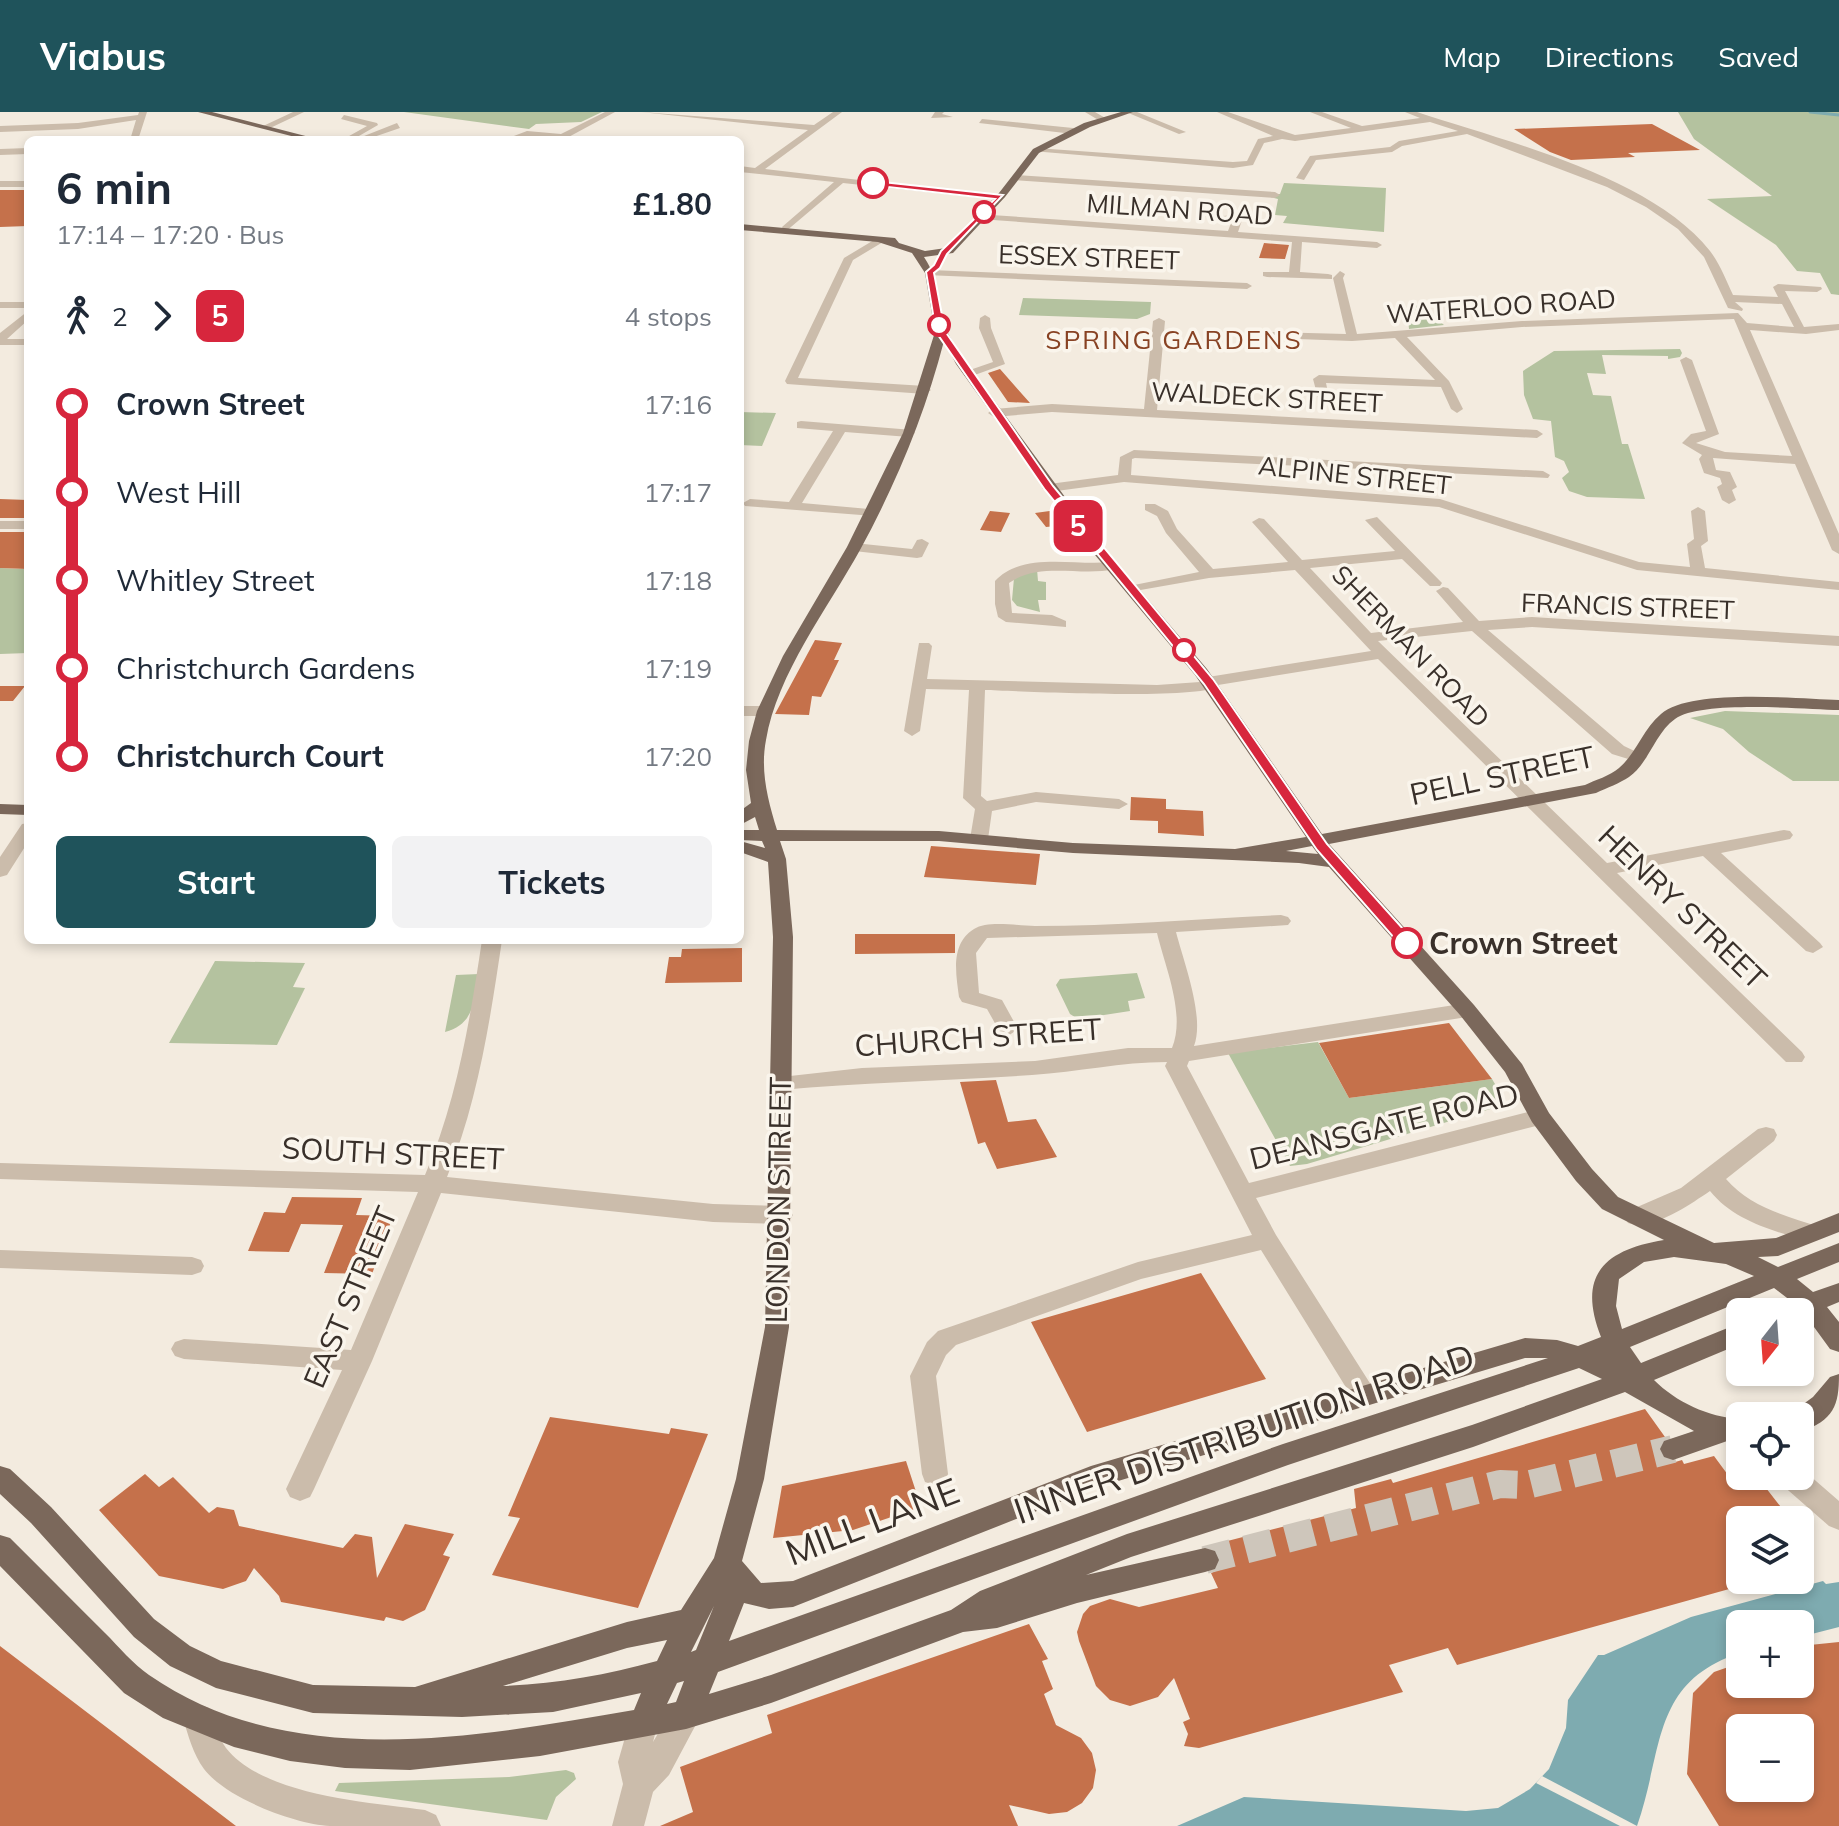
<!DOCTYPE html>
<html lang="en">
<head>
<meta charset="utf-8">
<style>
	body { margin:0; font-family:Mulish,sans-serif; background:#f2f2f3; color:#1f2937; height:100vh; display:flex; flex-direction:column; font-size:30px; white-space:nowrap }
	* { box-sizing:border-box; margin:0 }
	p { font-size:26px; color:#747a83 }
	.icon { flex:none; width:44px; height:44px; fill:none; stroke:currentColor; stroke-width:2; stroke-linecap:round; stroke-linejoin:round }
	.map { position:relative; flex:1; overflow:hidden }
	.panel { position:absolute; left:24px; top:24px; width:720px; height:808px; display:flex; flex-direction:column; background:#fff; border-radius:12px; box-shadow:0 4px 12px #0003 }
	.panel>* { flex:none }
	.badge { padding:0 16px; border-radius:12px; font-size:28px; line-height:52px }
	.needle { width:52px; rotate:197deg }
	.controls { position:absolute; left:1726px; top:1186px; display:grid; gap:16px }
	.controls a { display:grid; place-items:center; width:88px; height:88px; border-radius:12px; background:#fff; box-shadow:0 4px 12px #0003; font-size:40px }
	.map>.badge { position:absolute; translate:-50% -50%; box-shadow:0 0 0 4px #fff }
	.legs { display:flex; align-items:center; gap:12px; height:88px; padding:0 32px; font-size:26px }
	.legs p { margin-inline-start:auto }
	.summary { display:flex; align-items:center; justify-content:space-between; height:136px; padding:0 32px }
	h1 { font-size:44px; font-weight:700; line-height:60px }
	.primary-button { display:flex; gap:16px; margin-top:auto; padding:16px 32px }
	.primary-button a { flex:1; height:92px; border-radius:12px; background:#1f535b; color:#fff; font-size:32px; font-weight:700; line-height:92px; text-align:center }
	.primary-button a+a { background:#f2f2f3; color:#1f2937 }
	ul { padding:0 32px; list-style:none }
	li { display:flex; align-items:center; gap:28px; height:88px; font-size:30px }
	li i { display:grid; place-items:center; width:12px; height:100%; margin:0 10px; background:currentColor }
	li i::after { content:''; width:20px; height:20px; margin:-10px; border:6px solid; border-radius:50%; background:#fff }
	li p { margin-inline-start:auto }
	li:first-child i { background:linear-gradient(#0000 50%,currentColor 0) }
	li:last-child i { background:linear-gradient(currentColor 50%,#0000 0) }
	header { display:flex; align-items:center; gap:48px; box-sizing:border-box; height:112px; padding:0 40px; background:#1f535b; color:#fff }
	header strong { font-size:38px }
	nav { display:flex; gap:44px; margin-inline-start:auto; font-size:28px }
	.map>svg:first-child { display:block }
	.green { fill:#b4c29f }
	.water { fill:#7eabb0 }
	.pier { fill:#f3ebdf }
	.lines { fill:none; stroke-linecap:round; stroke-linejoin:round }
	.stream { stroke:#7eabb0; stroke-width:3 }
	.building { fill:#c5714b; fill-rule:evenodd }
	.major-tunnel { stroke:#cec6bb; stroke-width:28; stroke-dasharray:28 14; stroke-linecap:butt }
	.minor { fill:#cbbcab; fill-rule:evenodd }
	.major { fill:#7b685b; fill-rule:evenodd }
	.line-1 { fill:#d7263d; stroke:#fff; stroke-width:2 }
	.stop-1-dot { fill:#fff; stroke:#d7263d; stroke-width:4 }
	.labels { text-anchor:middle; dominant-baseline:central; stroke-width:7; stroke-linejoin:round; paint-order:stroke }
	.far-street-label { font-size:26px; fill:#39302a; stroke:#faf5ec }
	.far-neighbourhood-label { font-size:26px; letter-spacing:2px; fill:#884223; stroke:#faf5ec }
	.street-label { font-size:30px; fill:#39302a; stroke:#faf5ec }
	.stop-label { font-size:30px; font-weight:bold; fill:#39302a; stroke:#faf5ec; text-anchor:start }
	.near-street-label { font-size:36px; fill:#39302a; stroke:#faf5ec }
</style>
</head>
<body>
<header>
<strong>Viabus</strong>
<nav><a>Map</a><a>Directions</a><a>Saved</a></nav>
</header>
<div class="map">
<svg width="1839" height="1714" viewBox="0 0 1839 1714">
	<rect width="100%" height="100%" fill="#f3ebdf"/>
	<!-- green -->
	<path class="green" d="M404,0h198l-21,10 -45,2 -7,5z
		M1678,0h161v183l-8,-1 -11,-21 -23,-2 -21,-26 -69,-46 65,-3 -78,-57z
		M1284,71l102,5 -2,44 -101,-9 4,-7 -12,-1 3,-16 -4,-1 1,-4h5z
		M1023,186l128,4 -1,12 -13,5 -118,-4z
		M1419,193h1l24,20 -35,4 -2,-22z
		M1680,237l2,4 -2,4 -12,2v-3l-66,-1 4,19 -19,-1 6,22 18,1 11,48h6l17,55 -58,-2 -18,-6 -7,-13 7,-6 -5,-11 -9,-4 -4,-36 -18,-2 -9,-24 -1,-24 31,-20z
		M740,300l36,1 -14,33 -22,-1z
		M28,452v89l-28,1v-86l23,1z
		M1037,457l1,12 8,1v18h-8l2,12 -23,-6 -5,-6 2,-22z
		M1725,599l114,4v66h-46l-44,-29 -26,-23 -33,-11z
		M215,849l90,2 -12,24 12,1 -28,57 -108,-2z
		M1137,861l8,25 -17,3 2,10 -52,8 -8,-5 -14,-29 4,-6z
		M479,862c-5,26 -4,50 -34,58l11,-57z
		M1318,930l31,56 143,-19 15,25 -200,60 -17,2 -62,-113z
		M566,1658l8,3 2,6 -20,18 -9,23 -212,-29 4,-8 170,-6z"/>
	<!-- water -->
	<path class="water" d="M1823,1469l3,3 13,-2v45l-39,10v-13h-60v29c-89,29 -76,96 -103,173h-460l67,-29 222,14 32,-3 32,-19 19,-20 17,-41 2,-28 30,-45h6l87,-38z"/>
	<!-- pier -->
	<path class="pier" d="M1542,1664l95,50h-17l-84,-43z"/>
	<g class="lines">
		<!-- stream -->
		<path class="stream" d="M1810,0l29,3"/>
	</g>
	<!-- building -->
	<path class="building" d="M1652,12l48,26 -72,3 7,4 -64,3 -21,-8 -36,-23z
		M0,78h28v36l-28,1z
		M1264,131l25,2 -4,14 -26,-1z
		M1000,257l30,34 -22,-1 -20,-29z
		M0,387l28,1v18h-28z
		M1057,398l10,15 -21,2 -11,-14z
		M990,399l20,2 -9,19 -21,-2z
		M0,420h28v37l-28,-1z
		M815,528l27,3 -8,17h5l-18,37 -9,-1 -3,19 -34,-1z
		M0,574h25l-12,15h-13z
		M1131,685l35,2v10l37,2 1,25 -46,-3v-12l-28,-1z
		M931,734l109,8 -4,31 -112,-8z
		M855,822h100v19l-100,1z
		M742,836v34l-77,1 4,-26h12l1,-8z
		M1449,911l43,56 -143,19 -30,-55z
		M996,968l12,42 28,-3 21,38 -60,12 -12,-27 -7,2 -18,-62z
		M292,1085l70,1 -6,17 37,1 -21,58 -48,-1 19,-48 -42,-1 -12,28 -41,-1 16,-39 21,1z
		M1201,1161l65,106 -179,53 -56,-110z
		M1645,1297l20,28 -8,11 6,12 9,3 10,-3 2,4 30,-8 14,19 20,3 18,10 25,32h-51v66l-283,79 -9,-17 -59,17 14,27 -204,56 -15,-2 4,-12 -5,-12 7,-3 -16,-41 -16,19 -28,9 -20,-6 -14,-14 -17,-45 -2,-9 6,-18 7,-8 20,-7 29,8 79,-19 -7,-15 7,-3 4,-11 -4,-9 -10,-4 148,-38 -2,-19 37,-10 2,4z
		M550,1305l119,17 2,-6 37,6 -70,174 -146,-33 28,-57 -12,-2z
		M906,1349l15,46 -68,23 -80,8 9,-52z
		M145,1362l14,13 14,-10 36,36 8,-6 17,3 5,16 104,22 12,-14 17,3 5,41 28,-54 49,10 -11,21 7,2 -25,53 -22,11 -17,-4 -2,4 -103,-19 -2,-6 -25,-28 -8,13 -23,8 -64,-13 -60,-66z
		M1029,1512l19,35 -6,2 11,28 -9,5 12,31 25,13 11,15 4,17 -3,18 -11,15 -15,9 -18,2 -40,-9 9,21h-358l33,-14 -13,-45 92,-34 -5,-18z
		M1839,1530v184h-120l-32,-52 6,-81 21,-21 26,-9v21h60v-38zM1740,1616h60v60h-60z
		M0,1534l236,180h-236z"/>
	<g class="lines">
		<!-- major-tunnel -->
		<path class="major-tunnel" d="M1205,1448l295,-76 27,1 146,-36"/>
		<!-- minor -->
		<path class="minor" d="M139,0h8l-9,28h-8l6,-20 -58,9 -78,3v-6l78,-3 60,-8z
			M293,0h11l-36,17 -7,-2z
			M605,0h10l-52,28 -36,-3 -24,3 24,-9 34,3z
			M641,0l173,13 19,-13h9l-77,57 240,28 -5,3 -157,-17 -58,49 -3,-5 52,-45 -94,-10v-6l15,2 53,-38z
			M935,0h9l-2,2 11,3 -22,1z
			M1085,0h10l12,7 -7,2z
			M1126,0h11l49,20 -7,2z
			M1217,0h11l67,23 56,-7 -41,-16h12l40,14 58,-8 -15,-6h12c88,29 235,65 293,139 10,13 16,29 23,44l45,2 -5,-10 5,-3 43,3 1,2 -5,3 -32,-1 19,36 35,-3v6l-33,4 -56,-4 89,204v20l-7,-4 -37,-86 -82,-6 3,12 14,2 7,15 -5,3 4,10 -7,4 -7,-4 -5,-13 5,-3 -2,-6 -16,-5 -5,-14 3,-4 -20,-12 9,-9 15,-3 -26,-71 6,-3 6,3 27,74 -23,9 29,9 67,4 -58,-137 -212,8 -115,10 42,44 14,28 -6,4 -6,-4 -10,-22 -115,-4 4,19 -10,3 -7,-26 6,-4 116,5 -40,-42 -43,3 -85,-3 -6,-3 6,-3 79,2 -13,-56 7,-7 5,3 -2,4 14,56 165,-13 216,-8 9,10 47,4 -12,-23 -47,-2 8,7 -1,2 -14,-3 -24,-51 -26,-28 -32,-22 -39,-20 -140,-53 -65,12 -10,6 -76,8 -12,20 -8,-2 14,-22 80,-9 9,-6 59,-10 -28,-9 -135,19 -13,-2 -18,4 -11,22 -20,3 -201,-17 4,-3 197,14 14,-1 11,-22 15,-3z
			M344,3l33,8 1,2 -26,15h-10l25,-14 -26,-7z
			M982,7l91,9 4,3 -4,3 -94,-11z
			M397,11l3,5 -35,12 -6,-2z
			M28,36v6l-28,1v-6z
			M1015,63l260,17 5,3 -5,3 -263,-18z
			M0,69h28v6h-28z
			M976,102l252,17 3,-8 -17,-4c6,-5 22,-4 28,1l-4,12 139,10 5,3 -5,3 -75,-6 -2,30 28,2 4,1v4l-65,-2 -4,-1v-4h26l3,-30 -313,-23z
			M879,125l4,5 -30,18 -55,118 127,8 6,4 -6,4 -138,-10 -2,-3 59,-123z
			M930,158l317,13 5,3 -5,3 -321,-14v-4z
			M0,190h28v6h-28z
			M28,199v9l-21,19h21v6h-28v-12z
			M985,203l5,3 1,10 14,36 -33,12h-8v-4l29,-10 -14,-34 1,-10z
			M1159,206l6,3 -8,89 380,20 6,4 -6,4 -485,-26 -58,5 -6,-4 6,-4 58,-5 92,5 9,-88z
			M801,309l112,9 2,3 -6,4 -64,-5 -43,71 67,6 7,4 -2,3 -129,-10 -2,-3 7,-4 39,3 44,-71 -36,-3v-6z
			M1134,338l409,21 7,4 -2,3 -413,-20 -3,1 -1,16 309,24 199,63 51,5 -3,-23 7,-5 -3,-28 7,-4 7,4 3,30 -7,5 4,22 134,14v8l-202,-20 -198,-63 -315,-25 -75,10 -7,-4 7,-4 69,-9 2,-18z
			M1145,392h10l13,7 9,18 36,40 75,-7 -36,-40 7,-4 5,1 38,41 93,-9 -30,-31 12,-3 65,66 -2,3h-10l-28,-27 -92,9 61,65 92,-11 -27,-31 7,-4 5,1 31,33 53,-4 307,19v10l-307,-19 -44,3 136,116 23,11 -9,5 -26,-8 -140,-123 -94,10 229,222 177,-33 6,1 3,4 -3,4 -69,14 99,90 3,4 -10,6 -7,-2 -103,-95 -86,17 185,179 3,5 -3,5h-16l-408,-403 -160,26c-9,16 -202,6 -233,5l-4,106 6,5 49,-9 83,7 9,5 -9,5 -83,-7 -44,9 -4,28 -9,5 -6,-1 -3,-4 5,-30 -12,-11 6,-108 -43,-1 -6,42 -8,5 -8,-5 15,-88h10l3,3 -5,33 230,6 43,-3 8,-5 163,-26 -76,-81 -86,8 -80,14v-6l70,-14 -33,-39 -9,-17 -12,-6z
			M0,409h28v8h-28z
			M922,427l7,4 -7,14 -5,1 -63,-7 -7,-4 7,-4 58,6 5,-9z
			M1110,450l5,1v6c-35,8 -75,-8 -106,14l3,30 40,2 14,6v6l-60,-5 -8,-5 -3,-13v-23c28,-30 79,-15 115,-19z
			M740,594h25l8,5 -8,5h-25z
			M28,711v19l-21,33 -7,2v-20l22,-33z
			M1281,803l7,2 3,4 -3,4 -112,7c8,31 29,85 18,114l273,-43 10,7 -10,7 -278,44 -2,5 62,117 291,-74 8,3 3,5 -3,5 -8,3 -284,73 20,37 97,153 4,7 -4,7 -9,4 -9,-4 -94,-152 -120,29 -185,66 -10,10 -10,21 12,98 -3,8 -10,3 -10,-3 -3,-8 -12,-98 17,-34 11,-11 200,-69 114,-27 -87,-169 2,-4c-46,0 -89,10 -135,13 -84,6 -168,7 -252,15l-8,-2 -3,-5 3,-5 90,-10 173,-7 93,-13h44c14,-34 -7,-81 -15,-115l-170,5 -11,15 3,40 23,7 16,29 -10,7 -7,-2 -14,-25 -25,-7 -3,-5c-3,-23 -9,-53 15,-68 14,-9 44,-3 61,-3 82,0 164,-7 246,-11z
			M482,828h20c-12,81 -24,161 -55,237l266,27 68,2 8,3 4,6 -4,6 -8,3 -68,-2 -272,-29 -69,168 -58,128 -4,8 -10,4 -10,-4 -4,-8 56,-119 -158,-11 -9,-3 -4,-7 4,-7 9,-3 167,11 67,-158 -418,-13v-16l425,12c32,-75 45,-155 57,-235z
			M1766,1015l8,2 3,6 -3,6 -48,38c24,28 60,37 93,48l4,6 -4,6 -8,3c-36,-11 -76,-20 -101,-51 -21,14 -57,40 -82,32l-4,-6 4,-6 53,-23 77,-59z
			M0,1138l192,7 9,3 3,6 -3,6 -9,3 -192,-7z
			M1801,1356l38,33v29l-10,-4 -48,-42 -4,-8h23z
			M686,1589l11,4 4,10 -32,60 -16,17 -9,34h-32l11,-42 -5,-22 14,-49 11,-5 11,5 4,10 -5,19 22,-37z
			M198,1592l11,4c5,13 8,28 17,40 38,48 142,54 199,62l11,5 5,11c-37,0 -74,0 -111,0 -36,-2 -104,-28 -126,-57 -11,-15 -16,-34 -21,-51l4,-10z"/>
		<!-- major -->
		<path class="major" d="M198,0h14l109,28h-14z
			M1121,0h12l-43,15 -51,26 -34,44 -52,56 -29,4c18,27 11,46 22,72 4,10 14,22 20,33l124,169 117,138 115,165 263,-49c10,-5 25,-9 34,-17 17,-14 24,-39 42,-54 30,-26 137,-15 178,-14v10c-36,-1 -138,-10 -164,9 -20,14 -26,44 -46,58 -9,6 -22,11 -33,16l-267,51 145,161 48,59 27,49 43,56 26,28 96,46 62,-5 63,-25v19l-61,24 -20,1 20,10 61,-24v19l-42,17 16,13 26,-9v19l-12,5 12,15v30l-9,-3 -24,-33 -6,2v-6h-22l3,-7 10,-4 -17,-13 -144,59 11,16 99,-40v21l-86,36c22,22 54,37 86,39v22l-10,-1 -57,20 -9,-3 -4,-8 4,-8 30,-10 -69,-39 -152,55 -342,110 -45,18 119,-27 10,3 4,9 -4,9 -10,3 -128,31 -80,25 -34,4 -192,71 -85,26 -146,27 -130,14 -65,-2 -55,-7 -56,-14 -71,-29 -39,-25 -124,-127v-31l10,3c32,32 63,63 95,95 14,14 28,31 44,42 141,98 327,62 485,35l7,-17 -88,19 -91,5 -149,-4 -97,-25 -46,-22 -36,-29 -103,-114 -31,-29v-28l10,3 41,38 103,112 36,27 31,15 92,24 102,2 212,-65 54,-12 33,-52 22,-79 29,-152 8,-390 -5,-75 -28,-10v-11l25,7 -3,-7 -22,-1v-10h19l-4,-13 -15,8v-14l11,-8 -5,-33 3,-29 8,-30 26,-55 64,-109 56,-114 32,-101 -10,-59 -13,-20 -34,-11 -138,-12v-6l155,14 4,5 26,8 21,-3 53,-55 34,-44 51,-26zM944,229l12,23 124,173 115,138 111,162 -71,12 -162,-6 -134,-12 -162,-1c-9,-29 -17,-59 -11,-90 11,-66 62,-132 94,-190 36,-66 65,-136 84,-209zM780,729h159l134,12 226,10 30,4 131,148 45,57 27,50 44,59 26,28 62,31c-61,10 -87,36 -63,97l-23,9 -21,-6 -32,-2 -434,128 -298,115 -32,2 -19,-22 22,-82 25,-152 4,-390 -7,-78zM1312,734l6,8 -32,-3zM1674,1145l52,7 28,12 -132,53 -6,-23 3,-27 25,-17zM1525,1246h23l-265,86 -554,197 15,-38 25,6 24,-2 302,-119zM1579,1256l23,11 -130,46 -345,109 -147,57 -29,19 -180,65 -62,19 9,-22 570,-207zM714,1494l-18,44 -5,2zM667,1528l-10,21c-51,14 -101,23 -154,25l124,-38zM684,1569l-8,21 -9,2 10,-21z
			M0,692l28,1v10l-28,-1z
			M1839,1262c0,32 -5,46 -39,58v-16h-11l2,-3 22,-16 17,-20z"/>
	</g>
	<!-- line-1 -->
	<path class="line-1" d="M873,69l130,14 -56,59 -7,14 -6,5 11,58 108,155 160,193 114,165 86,96v7h-11l-85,-97 -113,-166 -159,-194 -109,-158 -10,-60 8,-7 7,-14 54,-52 -125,-14z"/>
	<!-- markers -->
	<g class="stop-1-dot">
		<circle cx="873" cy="71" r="14"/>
		<circle cx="984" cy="100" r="10"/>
		<circle cx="939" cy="213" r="10"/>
		<circle cx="1184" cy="538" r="10"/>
		<circle cx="1407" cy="831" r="14"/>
	</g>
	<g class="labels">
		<!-- far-street labels -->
		<g class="far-street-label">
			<text transform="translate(1180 97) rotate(4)">MILMAN ROAD</text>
			<text transform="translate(1089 145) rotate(2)">ESSEX STREET</text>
			<text transform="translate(1501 194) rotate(-4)">WATERLOO ROAD</text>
			<text transform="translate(1267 285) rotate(3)">WALDECK STREET</text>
			<text transform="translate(1355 363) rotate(6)">ALPINE STREET</text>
			<text transform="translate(1628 494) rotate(2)">FRANCIS STREET</text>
			<text transform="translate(1411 534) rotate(46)">SHERMAN ROAD</text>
		</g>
		<!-- far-neighbourhood labels -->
		<g class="far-neighbourhood-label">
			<text x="1174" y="227">SPRING GARDENS</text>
		</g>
		<!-- street labels -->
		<g class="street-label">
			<text transform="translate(1502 663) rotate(-12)">PELL STREET</text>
			<text transform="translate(1683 795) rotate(44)">HENRY STREET</text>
			<text transform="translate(978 925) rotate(-4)">CHURCH STREET</text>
			<text transform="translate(1384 1014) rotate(-14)">DEANSGATE ROAD</text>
			<text transform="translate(393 1041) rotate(3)">SOUTH STREET</text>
			<text transform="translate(778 1088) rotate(-89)">LONDON STREET</text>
			<text transform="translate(350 1185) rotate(-67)">EAST STREET</text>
		</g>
		<!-- stop labels -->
		<g class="stop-label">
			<text x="1429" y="831">Crown Street</text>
		</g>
		<!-- near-street labels -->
		<g class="near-street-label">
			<text transform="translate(1244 1321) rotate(-19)">INNER DISTRIBUTION ROAD</text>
			<text transform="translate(872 1409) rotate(-21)">MILL LANE</text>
		</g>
	</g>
</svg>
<div class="controls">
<a><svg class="needle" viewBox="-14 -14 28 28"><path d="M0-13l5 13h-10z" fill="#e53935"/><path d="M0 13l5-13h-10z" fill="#747a83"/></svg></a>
<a><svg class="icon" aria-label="locate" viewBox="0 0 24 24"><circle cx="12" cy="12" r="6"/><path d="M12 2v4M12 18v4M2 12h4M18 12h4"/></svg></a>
<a><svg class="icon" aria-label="layers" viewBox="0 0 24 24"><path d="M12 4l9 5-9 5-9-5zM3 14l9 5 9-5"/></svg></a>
<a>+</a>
<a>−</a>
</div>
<b class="badge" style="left:1078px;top:414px;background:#d7263d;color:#fff">5</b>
<section class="panel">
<div class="summary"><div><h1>6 min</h1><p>17:14 – 17:20 · Bus</p></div><b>£1.80</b></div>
<div class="legs"><svg class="icon" aria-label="walk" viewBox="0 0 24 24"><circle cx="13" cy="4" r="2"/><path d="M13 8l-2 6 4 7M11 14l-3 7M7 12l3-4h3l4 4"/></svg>2<svg class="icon" aria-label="forward" viewBox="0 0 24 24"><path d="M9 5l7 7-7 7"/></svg><b class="badge" style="background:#d7263d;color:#fff">5</b><p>4 stops</p></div>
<ul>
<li><i style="color:#d7263d"></i><b>Crown Street</b><p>17:16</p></li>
<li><i style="color:#d7263d"></i><span>West Hill</span><p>17:17</p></li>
<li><i style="color:#d7263d"></i><span>Whitley Street</span><p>17:18</p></li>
<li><i style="color:#d7263d"></i><span>Christchurch Gardens</span><p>17:19</p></li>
<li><i style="color:#d7263d"></i><b>Christchurch Court</b><p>17:20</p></li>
</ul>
<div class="primary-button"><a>Start</a><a>Tickets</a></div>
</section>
</div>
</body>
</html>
